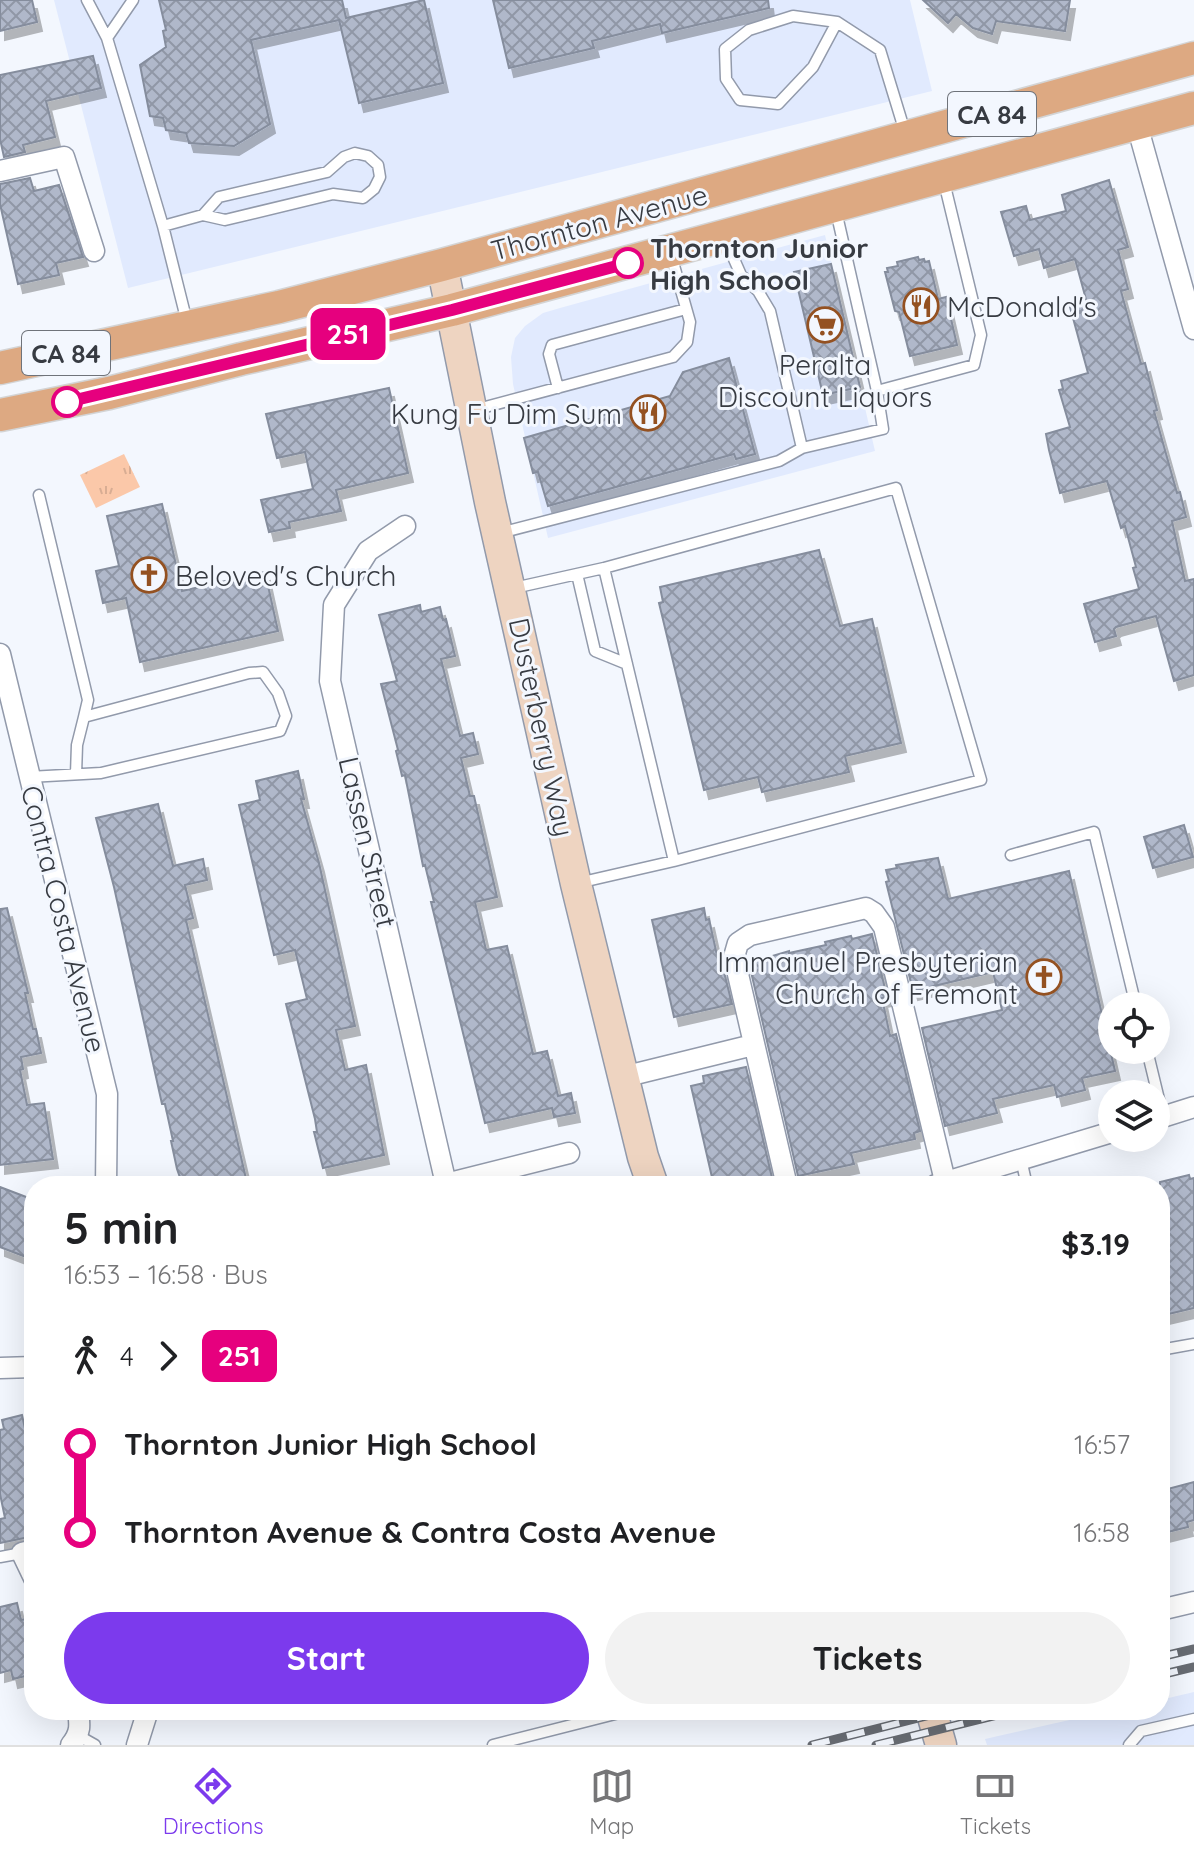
<!DOCTYPE html>
<html lang="en">
<head>
<meta charset="utf-8">
<style>
	body { margin:0; font-family:Quicksand,sans-serif; background:#f2f2f2; color:#202124; height:100vh; display:flex; flex-direction:column; font-size:30px; white-space:nowrap }
	* { box-sizing:border-box; margin:0 }
	p { font-size:26px; color:#757577 }
	.icon { flex:none; width:44px; height:44px; fill:none; stroke:currentColor; stroke-width:2; stroke-linecap:round; stroke-linejoin:round }
	.map { position:relative; flex:1; overflow:hidden }
	.panel { position:absolute; left:24px; top:1176px; width:1146px; height:544px; display:flex; flex-direction:column; background:#fff; border-radius:32px; box-shadow:0 8px 32px #0002 }
	.panel>* { flex:none }
	.badge { padding:0 16px; border-radius:12px; font-size:28px; line-height:52px }
	.tools { position:absolute; left:1098px; top:992px; display:grid; gap:16px }
	.tools a { display:grid; place-items:center; width:72px; height:72px; border-radius:50%; background:#fff; box-shadow:0 8px 32px #0002; font-size:40px }
	.map>.badge { position:absolute; translate:-50% -50%; box-shadow:0 0 0 4px #fff }
	.legs { display:flex; align-items:center; gap:12px; height:88px; padding:0 40px; font-size:26px }
	.legs p { margin-inline-start:auto }
	.head { display:flex; align-items:center; justify-content:space-between; height:136px; padding:0 40px }
	h1 { font-size:44px; font-weight:700; line-height:60px }
	.primary-button { display:flex; gap:16px; margin-top:auto; padding:16px 40px }
	.primary-button a { flex:1; height:92px; border-radius:48px; background:#7c3aed; color:#fff; font-size:32px; font-weight:700; line-height:92px; text-align:center }
	.primary-button a+a { background:#f2f2f2; color:#202124 }
	ul { padding:0 40px; list-style:none }
	li { display:flex; align-items:center; gap:28px; height:88px; font-size:30px }
	li i { display:grid; place-items:center; width:12px; height:100%; margin:0 10px; background:currentColor }
	li i::after { content:''; width:20px; height:20px; margin:-10px; border:6px solid; border-radius:50%; background:#fff }
	li p { margin-inline-start:auto }
	li:first-child i { background:linear-gradient(#0000 50%,currentColor 0) }
	li:last-child i { background:linear-gradient(currentColor 50%,#0000 0) }
	.tab-bar { display:flex; justify-content:space-around; align-items:center; height:112px; border-top:2px solid #e0e0e0; background:#fff; font-size:22px; color:#757577 }
	.tab-bar a { display:grid; justify-items:center; gap:4px }
	.tab-bar .selected { color:#7c3aed }
	.map>svg:first-child { display:block }
	.built { fill:#e1eafe }
	.park { fill:url(#park-tufts) }
	.building { fill:url(#building-cross-hatch); stroke:#858d9d; stroke-width:2; filter:url(#shadow) }
	.lines { fill:none; stroke-linecap:round; stroke-linejoin:round }
	.service-casing { stroke:#929aab; stroke-width:13 }
	.minor-casing { stroke:#929aab; stroke-width:23 }
	.secondary-casing { stroke:#929aab; stroke-width:33 }
	.primary-casing { stroke:#d3d4d5; stroke-width:35 }
	.service { stroke:#fff; stroke-width:10 }
	.minor { stroke:#fff; stroke-width:20 }
	.secondary { stroke:#eed4c1; stroke-width:30 }
	.primary { stroke:#dda982; stroke-width:32 }
	.rail-casing { stroke:#686c73; stroke-width:9 }
	.rail { stroke:#f3f7fe; stroke-width:6; stroke-dasharray:18; stroke-linecap:butt }
	.line-1-casing { stroke:#fff; stroke-width:18 }
	.line-1 { stroke:#e6007e; stroke-width:12 }
	.stop-1-dot { fill:#fff; stroke:#e6007e; stroke-width:4 }
	.labels { text-anchor:middle; dominant-baseline:central; stroke-width:6; stroke-linejoin:round; paint-order:stroke }
	.shield { fill:#f3f7fe; stroke:#6f737a; stroke-width:2 }
	.shield-label { font-size:26px; font-weight:bold; fill:#373b42 }
	.street-label { font-size:28px; fill:#373b42; stroke:#f3f7fe }
	.stop-label { font-size:28px; font-weight:bold; fill:#373b42; stroke:#f3f7fe; text-anchor:start }
	.poi-label { font-size:28px; fill:#373b42; stroke:#f3f7fe; text-anchor:start }
</style>
</head>
<body>
<div class="map">
<svg width="1194" height="1745" viewBox="0 0 1194 1745">
	<defs>
		<pattern id="park-tufts" width="24" height="20" patternUnits="userSpaceOnUse" patternTransform="scale(2)"><rect width="24" height="20" fill="#fbc8a9"/><path d="M3 7l-1-3M5 7V3M7 7l1-3M15 17l-1-3M17 17v-4M19 17l1-3" fill="none" stroke="#d8ad93"/></pattern>
		<pattern id="building-cross-hatch" width="8" height="8" patternUnits="userSpaceOnUse" patternTransform="scale(2)"><rect width="8" height="8" fill="#b0b8ca"/><path d="M0 0l8 8M0 8l8-8" fill="none" stroke="#9097a6"/></pattern>
		<filter id="shadow"><feDropShadow dx="5" dy="9" stdDeviation="0" flood-color="#0004"/></filter>
	</defs>
	<rect width="100%" height="100%" fill="#f3f7fe"/>
	<!-- built -->
	<path class="built" d="M54,0h856l22,91 -804,197z
		M825,235l50,216 -327,87 -35,-154 -2,-27 4,-19 10,-12 18,-13 17,-5z
		M1194,1692v53h-207l-2,-6 129,-29h46v-10z"/>
	<!-- park -->
	<path class="park" d="M124,454l16,33 -44,21 -16,-33z"/>
	<!-- building -->
	<path class="building" d="M0,0h32l5,22 -37,9z
		M159,0h183l4,18 78,-18 19,83 -84,20 -20,-83 -88,20 19,84 -36,22 -45,-3 -3,-10 -20,-3 -3,-12 -13,-2 -10,-51 26,-18 -3,-16 3,-1z
		M493,0h275l1,8 -107,25 -2,-9 -68,17 2,7 -85,20z
		M923,0h147l-5,31 -69,-10 -4,13 -19,-6 -17,-14 -8,9z
		M93,56l8,32 -55,13 9,36 -32,8 2,7 -21,5 -4,-18v-64z
		M30,178l4,13 25,-6 24,72 -27,6 3,12 -41,9 -18,-80v-20z
		M1109,180l19,67 -10,3 10,39 -7,2 20,73 4,-1 12,47 -3,1 23,82 3,-1 6,25 -14,4 13,60 9,-2v96l-20,6 -18,-65 -40,11 -2,2 2,7 -21,6 -11,-38 55,-15 -6,-21 3,-1 -11,-41 -4,2 -14,-47 -47,12 -11,-43 -3,-16 24,-7 -11,-37 4,-1 -2,-8 27,-8 -18,-66 17,-4 -12,-44 -31,9 -5,-19 -25,7 -13,-44 25,-6 4,14 36,-9 -4,-16z
		M918,257l1,3 5,-1 1,3 4,-1 9,38 8,-2 11,48 -47,11 -11,-44 -4,-1 -10,-39h3l-1,-4 11,-2 -1,-4z
		M831,264l29,123 -37,8 -29,-123z
		M729,358l26,96 -19,5 -2,-5 -186,52 -10,-34 -5,1 -9,-35 146,-42 13,-24z
		M389,388l19,85 -72,17 5,21 -52,11 1,6 -21,4 -8,-32 52,-11 -8,-37 -28,6 -11,-44z
		M162,504l20,87 83,-19 13,59 -138,31 -14,-64 -23,5 -7,-32 23,-5 -12,-50z
		M819,550l21,76 32,-7 29,124 -56,13 4,16 -87,20 -4,-15 -54,13 -45,-187 4,-1 -3,-15z
		M420,605l1,7 19,-5 3,13 3,-1 9,37 -14,3 19,77 13,-3 5,21 -17,4 9,38h4l23,101 -22,5 11,48 21,-4 26,108 14,-3 11,45 13,-3 4,20 -21,4 -2,-9 -67,15 -54,-221h3l-9,-37 -2,1 -18,-91 -3,1 -6,-25 2,-1 -17,-66 16,-3 -18,-66z
		M298,771l6,28h-3l18,64 36,163 -19,4 9,40 21,-5 18,90 -61,13 -9,-36h3l-2,-13 -29,-115 21,-5 -12,-49 -21,5 -35,-150 21,-5 -4,-19z
		M158,804l15,62 30,-7 4,21 -22,5 8,33 -7,2 61,263 -15,3h-49l-6,-17 -6,-28h2l-8,-37h-3l-48,-217 -18,-69z
		M1184,825l9,32 -40,11 -9,-31z
		M938,858l10,41 121,-28 46,200 -33,7 3,12 -28,7 -3,-12 -61,14 4,14 -52,13 -23,-98 80,-18 -9,-38 -80,19 -27,-109 3,-1 -3,-11 11,-2 -1,-3z
		M7,908l21,85h-3l8,36h3l5,24 -20,4 2,12 -3,1 7,35 17,-2 9,56 -53,6v-256z
		M704,908l2,12 3,-1 11,50 3,-1 9,36 -58,13 -22,-97z
		M872,934l15,63 -5,1 8,38 6,-2 24,97 -6,2 1,6 -64,14 3,11 -56,12 -49,-213 40,-12v2l37,-8 -1,-3 26,-6 1,3z
		M746,1067l27,115h-5l1,4h-55l-23,-100 13,-3 -1,-7z
		M1189,1175l1,4 4,-1v130l-34,8v-134z
		M0,1187l34,13v60l-34,-13z
		M22,1415l12,54v5l-8,2 8,36v24l-34,7v-24l5,-1 -5,-24v-64l4,-1 -2,-9z
		M1194,1482v38l-7,2 1,5 -28,7v-43z
		M17,1603l4,17 5,-1 8,35v20l-21,5 -2,-9 -11,3v-66z"/>
	<g class="lines">
		<defs>
			<path id="service" d="M87,0l20,38 56,188 24,96
				M837,22l-24,45 -35,37 -38,-4 -14,-21 -1,-30 24,-19 44,-14 44,6 43,28 25,82
				M107,38l26,-38
				M836,211l41,180 97,-26 7,-30 -37,-153
				M163,226l40,-11 22,5 108,-26 30,4 11,-9 6,-12 -2,-12 -10,-9 -13,-3 -11,4 -17,15 -108,25 -16,18
				M726,241l15,34 17,16 12,20 32,137 81,-19 -6,-38
				M558,388l-9,-34 3,-9 134,-36
				M474,410l199,-53 14,-15 3,-20 -19,-67
				M39,495l49,205 -4,17
				M500,533l279,-72 23,-13
				M604,568l70,293
				M577,574l18,77 32,13
				M514,588l90,-20 292,-80 85,292 -307,81 -96,22
				M29,777l72,-4 179,-42 6,-15 -8,-23 -15,-21 -14,1 -165,44 -7,28 -1,29
				M1011,855l83,-23 42,174
				M1147,1050l16,66
				M1021,1159l6,27
				M1160,1350l34,-6
				M0,1557l22,-4
				M79,1736l16,9
				M493,1745l138,-35
				M1129,1745l12,-14 53,-12"/>
			<path id="minor" d="M1137,125l57,204
				M0,171l64,-14 30,94
				M405,526l-37,25 -34,54 -4,76 116,503
				M0,654l107,440 -1,92
				M623,1077l130,-32
				M1156,1119l38,-12
				M936,1185l176,-53
				M438,1186l131,-33
				M787,1186l-53,-229 4,-14 12,-8 116,-27 8,5 10,14 61,254
				M0,1368l34,-1
				M34,1550l-12,3 12,25
				M1160,1610l34,-8
				M71,1745c10,-12 9,-20 7,-35
				M137,1745l11,-35"/>
			<path id="secondary" d="M442,265l48,237 86,382 67,273 10,29
				M931,1710l10,35"/>
			<path id="primary" d="M0,368l279,-61 163,-42 752,-207
				M0,415l109,-22 132,-34 211,-49 742,-202"/>
		</defs>
		<!-- service casing -->
		<use href="#service" class="service-casing"/>
		<!-- minor casing -->
		<use href="#minor" class="minor-casing"/>
		<!-- secondary casing -->
		<use href="#secondary" class="secondary-casing"/>
		<!-- primary casing -->
		<use href="#primary" class="primary-casing"/>
		<!-- service -->
		<use href="#service" class="service"/>
		<!-- minor -->
		<use href="#minor" class="minor"/>
		<!-- secondary -->
		<use href="#secondary" class="secondary"/>
		<!-- primary -->
		<use href="#primary" class="primary"/>
		<defs>
			<path id="rail" d="M1160,1657l34,-8
				M1160,1675l34,-8
				M812,1745l138,-35
				M876,1745l141,-35"/>
		</defs>
		<!-- rail casing -->
		<use href="#rail" class="rail-casing"/>
		<!-- rail -->
		<use href="#rail" class="rail"/>
	</g>
	<g class="lines">
		<defs>
			<path id="line-1" d="M67,402l385,-92 176,-47"/>
		</defs>
		<!-- line-1 casing -->
		<use href="#line-1" class="line-1-casing"/>
		<!-- line-1 -->
		<use href="#line-1" class="line-1"/>
	</g>
	<!-- icons -->
	<defs>
		<symbol id="restaurant-ring" viewBox="-11 -11 22 22"><circle r="9.5" fill="#f3f7fe" stroke="#945121" stroke-width="1.5"/><path d="M-5-6h1v4h1v-4h1v4h1v-4h1v5L-1.5 .5V6h-2V.5L-5-1ZM5-6V6H3V1.5H1.5Q1.5-4 5-6Z" fill="#945121"/></symbol>
		<symbol id="supermarket-ring" viewBox="-11 -11 22 22"><circle r="9.5" fill="#f3f7fe" stroke="#945121" stroke-width="1.5"/><path d="M-6-5.5h2.5l.6 2H6L4.5 2H-2.5L-4.4-4H-6ZM-1.5 3.2a1.3 1.3 0 1 0 .1 0ZM3 3.2a1.3 1.3 0 1 0 .1 0Z" fill="#945121"/></symbol>
		<symbol id="church-ring" viewBox="-11 -11 22 22"><circle r="9.5" fill="#f3f7fe" stroke="#945121" stroke-width="1.5"/><path d="M-1.2-6h2.4v3.5h3.3v2.4h-3.3V6h-2.4V-.1h-3.3v-2.4h3.3Z" fill="#945121"/></symbol>
	</defs>
	<g fill-rule="evenodd">
		<use href="#restaurant-ring" x="901" y="286" width="40" height="40"/>
		<use href="#supermarket-ring" x="805" y="305" width="40" height="40"/>
		<use href="#restaurant-ring" x="628" y="393" width="40" height="40"/>
		<use href="#church-ring" x="129" y="555" width="40" height="40"/>
		<use href="#church-ring" x="1024" y="957" width="40" height="40"/>
	</g>
	<!-- markers -->
	<g class="stop-1-dot">
		<circle cx="628" cy="263" r="14"/>
		<circle cx="67" cy="402" r="14"/>
	</g>
	<g class="labels">
		<!-- shield labels -->
		<g class="shield">
			<rect x="948" y="92" width="88" height="44" rx="6"/>
			<rect x="22" y="331" width="88" height="44" rx="6"/>
		</g>
		<g class="shield-label">
			<text x="992" y="114">CA 84</text>
			<text x="66" y="353">CA 84</text>
		</g>
		<!-- street labels -->
		<g class="street-label">
			<text transform="translate(599 222) rotate(-15)">Thornton Avenue</text>
			<text transform="translate(542 727) rotate(78)">Dusterberry Way</text>
			<text transform="translate(368 842) rotate(77)">Lassen Street</text>
			<text transform="translate(64 919) rotate(76)">Contra Costa Avenue</text>
		</g>
		<!-- stop labels -->
		<g class="stop-label">
			<text x="650" y="247">Thornton Junior<tspan x="650" dy="32">High School</tspan></text>
		</g>
		<!-- poi labels -->
		<g class="poi-label">
			<text x="947" y="306">McDonald's</text>
			<text x="825" y="364" text-anchor="middle">Peralta<tspan x="825" dy="32">Discount Liquors</tspan></text>
			<text x="622" y="413" text-anchor="end">Kung Fu Dim Sum</text>
			<text x="175" y="575">Beloved's Church</text>
			<text x="1018" y="961" text-anchor="end">Immanuel Presbyterian<tspan x="1018" dy="32">Church of Fremont</tspan></text>
		</g>
	</g>
</svg>
<div class="tools">
<a><svg class="icon" aria-label="locate" viewBox="0 0 24 24"><circle cx="12" cy="12" r="6"/><path d="M12 2v4M12 18v4M2 12h4M18 12h4"/></svg></a>
<a><svg class="icon" aria-label="layers" viewBox="0 0 24 24"><path d="M12 4l9 5-9 5-9-5zM3 14l9 5 9-5"/></svg></a>
</div>
<b class="badge" style="left:348px;top:334px;background:#e6007e;color:#fff">251</b>
<section class="panel">
<div class="head"><div><h1>5 min</h1><p>16:53 – 16:58 · Bus</p></div><b>$3.19</b></div>
<div class="legs"><svg class="icon" aria-label="walk" viewBox="0 0 24 24"><circle cx="13" cy="4" r="2"/><path d="M13 8l-2 6 4 7M11 14l-3 7M7 12l3-4h3l4 4"/></svg>4<svg class="icon" aria-label="forward" viewBox="0 0 24 24"><path d="M9 5l7 7-7 7"/></svg><b class="badge" style="background:#e6007e;color:#fff">251</b></div>
<ul>
<li><i style="color:#e6007e"></i><b>Thornton Junior High School</b><p>16:57</p></li>
<li><i style="color:#e6007e"></i><b>Thornton Avenue &amp; Contra Costa Avenue</b><p>16:58</p></li>
</ul>
<div class="primary-button"><a>Start</a><a>Tickets</a></div>
</section>
</div>
<nav class="tab-bar">
<a class="selected"><svg class="icon" aria-label="directions" viewBox="0 0 24 24"><path d="M12 3l9 9-9 9-9-9zM9 14v-3h6M13 9l2 2-2 2"/></svg>Directions</a>
<a><svg class="icon" aria-label="map" viewBox="0 0 24 24"><path d="M3 6l6-2 6 2 6-2v14l-6 2-6-2-6 2zM9 4v14M15 6v14"/></svg>Map</a>
<a><svg class="icon" aria-label="tickets" viewBox="0 0 24 24"><path d="M3 7h18v10H3zM15 7v10"/></svg>Tickets</a>
</nav>
</body>
</html>
